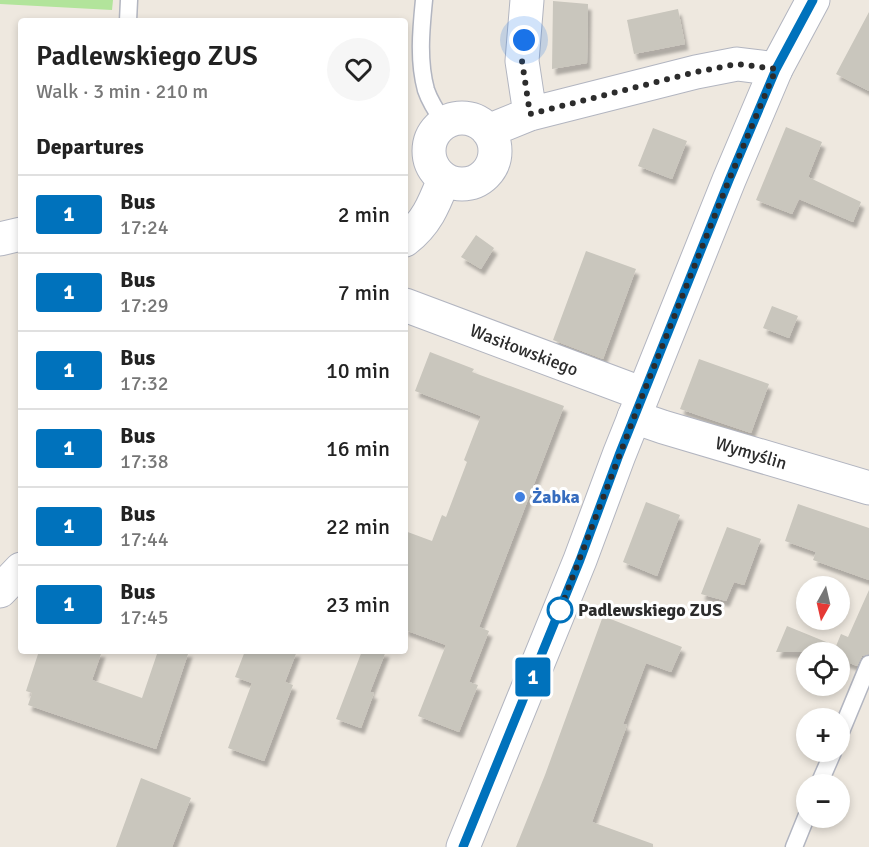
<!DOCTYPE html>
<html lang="en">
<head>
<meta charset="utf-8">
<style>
	body { margin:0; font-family:Signika,sans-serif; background:#f6f6f6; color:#222; height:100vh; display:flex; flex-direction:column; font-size:22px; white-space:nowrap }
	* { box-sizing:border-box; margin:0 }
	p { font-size:20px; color:#767676 }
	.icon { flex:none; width:33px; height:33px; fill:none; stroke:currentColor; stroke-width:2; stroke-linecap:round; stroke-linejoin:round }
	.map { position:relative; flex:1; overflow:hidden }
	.panel { position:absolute; left:18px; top:18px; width:390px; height:636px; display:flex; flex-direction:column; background:#fff; border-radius:6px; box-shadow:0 3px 9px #0003 }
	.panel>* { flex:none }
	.badge { padding:0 12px; border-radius:4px; font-size:21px; line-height:39px }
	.needle { width:39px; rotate:188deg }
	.fabs { position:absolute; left:796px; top:576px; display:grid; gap:12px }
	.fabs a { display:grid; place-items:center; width:54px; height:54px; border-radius:50%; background:#fff; box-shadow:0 3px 9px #0003; font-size:30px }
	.you { position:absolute; width:30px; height:30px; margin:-15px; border:4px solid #fff; border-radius:50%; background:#1a73e8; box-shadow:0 0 0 9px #1a73e833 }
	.map>.badge { position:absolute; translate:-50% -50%; box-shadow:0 0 0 3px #fff }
	h2 { padding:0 18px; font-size:22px; line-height:54px }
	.round { display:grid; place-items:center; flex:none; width:63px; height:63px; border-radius:32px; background:#f6f6f6 }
	.head { display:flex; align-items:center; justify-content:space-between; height:102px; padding:0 18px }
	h1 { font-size:28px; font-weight:600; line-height:45px }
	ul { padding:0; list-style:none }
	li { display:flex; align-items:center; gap:18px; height:78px; padding:0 18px; border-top:2px solid #e0e0e0 }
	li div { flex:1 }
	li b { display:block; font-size:22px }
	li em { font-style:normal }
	li .badge { min-width:66px; font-weight:700; text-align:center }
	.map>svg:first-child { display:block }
	.green { fill:#b2e49b }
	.building { fill:#c9c6bd; filter:url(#shadow) }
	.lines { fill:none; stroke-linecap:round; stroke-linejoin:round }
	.lane-casing { stroke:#b2b5c0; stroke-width:19 }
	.street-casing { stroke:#b2b5c0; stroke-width:35 }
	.secondary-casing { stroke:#b2b5c0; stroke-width:35 }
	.lane { stroke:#fff; stroke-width:16 }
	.street { stroke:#fff; stroke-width:33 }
	.secondary { stroke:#fff; stroke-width:33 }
	.line-casing { stroke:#fff; stroke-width:14 }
	.line { stroke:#0072bc; stroke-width:9 }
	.walk { stroke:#2c2c2c; stroke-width:6; stroke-dasharray:0 10.8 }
	.shop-dot { fill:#3f7fe0; stroke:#fff; stroke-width:2 }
	.stop-dot { fill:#fff; stroke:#0072bc; stroke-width:3 }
	.labels { text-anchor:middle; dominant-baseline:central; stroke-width:6; stroke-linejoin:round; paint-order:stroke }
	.street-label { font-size:18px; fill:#2c2c2c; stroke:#fff }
	.shop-label { font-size:18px; font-weight:bold; fill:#366cbe; stroke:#fff; text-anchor:start }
	.stop-label { font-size:18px; font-weight:bold; fill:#2c2c2c; stroke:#fff; text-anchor:start }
</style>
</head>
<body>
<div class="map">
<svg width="869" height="847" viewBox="0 0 869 847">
	<defs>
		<filter id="shadow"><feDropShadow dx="3.5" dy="6" stdDeviation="1.5" flood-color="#0004"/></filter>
	</defs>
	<rect width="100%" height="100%" fill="#eee8df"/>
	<!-- green -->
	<path class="green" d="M0,0h113l-1,10 -112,-6z"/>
	<!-- building -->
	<path class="building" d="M553,1l35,3 -1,59 -35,6z
		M678,9l7,35 -51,10 -7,-34z
		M869,12v79l-33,-17z
		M786,127l36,15 -14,35 53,25 -8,20 -54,-23 -7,15 -36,-14z
		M653,128l34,13 -15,38 -34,-13z
		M476,235l18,13 -13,21 -20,-12z
		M586,251l50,18 -33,90 -50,-19z
		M772,306l26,10 -9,22 -26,-10z
		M430,352l44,17 -2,3 92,34 -85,221 10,4 -20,51 9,3 -19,47 -41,-16 28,-71 -41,-15v-99l27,10 10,-26 4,2 21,-55 -3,-2 17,-44 -66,-25z
		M699,359l70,25 -18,49 -71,-24z
		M646,502l34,13 -23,61 -34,-14z
		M798,504l71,24v52l-56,-20 3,-8 -31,-11z
		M727,527l34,12 -17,46 -10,-3 -8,19 -25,-7z
		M869,590v64l-7,2 -5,10 -17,-7v-7h-64l11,-26 49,20 5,-12 7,3z
		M603,616l79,31 -11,25 -25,-9 -23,61 4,1 -35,97 61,22v3h-137l29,-72z
		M39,651h63l-10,29 50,18 16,-47h31l-33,98 -128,-44 4,-12 -6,-2z
		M245,651h52l-12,31 8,3 -29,76 -36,-13 24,-65 -17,-6z
		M362,651h24l-16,41 4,1 -13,35 -25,-9z
		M141,778l50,20 -19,49h-56z"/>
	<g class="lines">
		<defs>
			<path id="lane" d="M424,0c-3,30 -6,61 2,90 4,12 12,24 19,34
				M128,21l1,-21
				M840,734l29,-70
				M819,784l14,-32
				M794,847l13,-32"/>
			<path id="street" d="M527,0l-5,61 8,53
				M429 151a33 33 0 1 1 66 0a33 33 0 1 1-66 0Z
				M488,131l42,-17 166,-42 41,-8 39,5
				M0,239l21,-5
				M405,240c22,-17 29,-36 39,-61
				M405,305l238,89
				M634,417l29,10 206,61
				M0,591l21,-22"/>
			<path id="secondary" d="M463,847l117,-287 39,-105 110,-275 47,-111 37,-69"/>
		</defs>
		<!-- lane casing -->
		<use href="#lane" class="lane-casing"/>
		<!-- street casing -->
		<use href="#street" class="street-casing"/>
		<!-- secondary casing -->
		<use href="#secondary" class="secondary-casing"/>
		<!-- lane -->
		<use href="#lane" class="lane"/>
		<!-- street -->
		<use href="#street" class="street"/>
		<!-- secondary -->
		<use href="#secondary" class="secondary"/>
	</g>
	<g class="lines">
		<defs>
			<path id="line" d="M463,847l117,-287 39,-105 110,-275 47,-111 37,-69"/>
		</defs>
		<!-- line casing -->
		<use href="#line" class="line-casing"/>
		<!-- line -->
		<use href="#line" class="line"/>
		<!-- walk -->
		<path class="walk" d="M524,40l-2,21 8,53 166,-42 41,-8 39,5 -47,111 -86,214 -83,216"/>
	</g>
	<!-- markers -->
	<circle class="shop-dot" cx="520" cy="497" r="6"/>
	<circle class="stop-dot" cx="560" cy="610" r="12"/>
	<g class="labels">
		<!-- street labels -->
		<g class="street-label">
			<text transform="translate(524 350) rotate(21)">Wasiłowskiego</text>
			<text transform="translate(751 453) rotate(17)">Wymyślin</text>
		</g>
		<!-- shop labels -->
		<g class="shop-label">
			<text x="532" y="497">Żabka</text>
		</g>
		<!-- stop labels -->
		<g class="stop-label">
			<text x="578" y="610">Padlewskiego ZUS</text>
		</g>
	</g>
</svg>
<div class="fabs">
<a><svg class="needle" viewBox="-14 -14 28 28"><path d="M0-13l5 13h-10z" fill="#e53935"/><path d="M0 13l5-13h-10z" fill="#767676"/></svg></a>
<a><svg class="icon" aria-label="locate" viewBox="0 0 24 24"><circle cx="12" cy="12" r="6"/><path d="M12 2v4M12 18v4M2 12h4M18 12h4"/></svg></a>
<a>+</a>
<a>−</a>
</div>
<div class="you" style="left:524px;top:40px"></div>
<b class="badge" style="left:533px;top:677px;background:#0072bc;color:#fff">1</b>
<section class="panel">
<div class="head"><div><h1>Padlewskiego ZUS</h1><p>Walk · 3 min · 210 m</p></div><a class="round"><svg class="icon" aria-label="heart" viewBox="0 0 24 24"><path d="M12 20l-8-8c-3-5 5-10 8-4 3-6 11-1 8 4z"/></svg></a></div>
<h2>Departures</h2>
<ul>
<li><span class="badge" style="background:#0072bc;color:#fff">1</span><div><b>Bus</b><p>17:24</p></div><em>2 min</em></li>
<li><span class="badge" style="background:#0072bc;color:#fff">1</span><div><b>Bus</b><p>17:29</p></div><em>7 min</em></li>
<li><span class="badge" style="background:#0072bc;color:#fff">1</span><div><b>Bus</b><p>17:32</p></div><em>10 min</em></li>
<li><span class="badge" style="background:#0072bc;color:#fff">1</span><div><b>Bus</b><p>17:38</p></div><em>16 min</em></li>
<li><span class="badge" style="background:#0072bc;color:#fff">1</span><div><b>Bus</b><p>17:44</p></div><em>22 min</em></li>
<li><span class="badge" style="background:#0072bc;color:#fff">1</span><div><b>Bus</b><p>17:45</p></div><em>23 min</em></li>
</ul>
</section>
</div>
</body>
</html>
